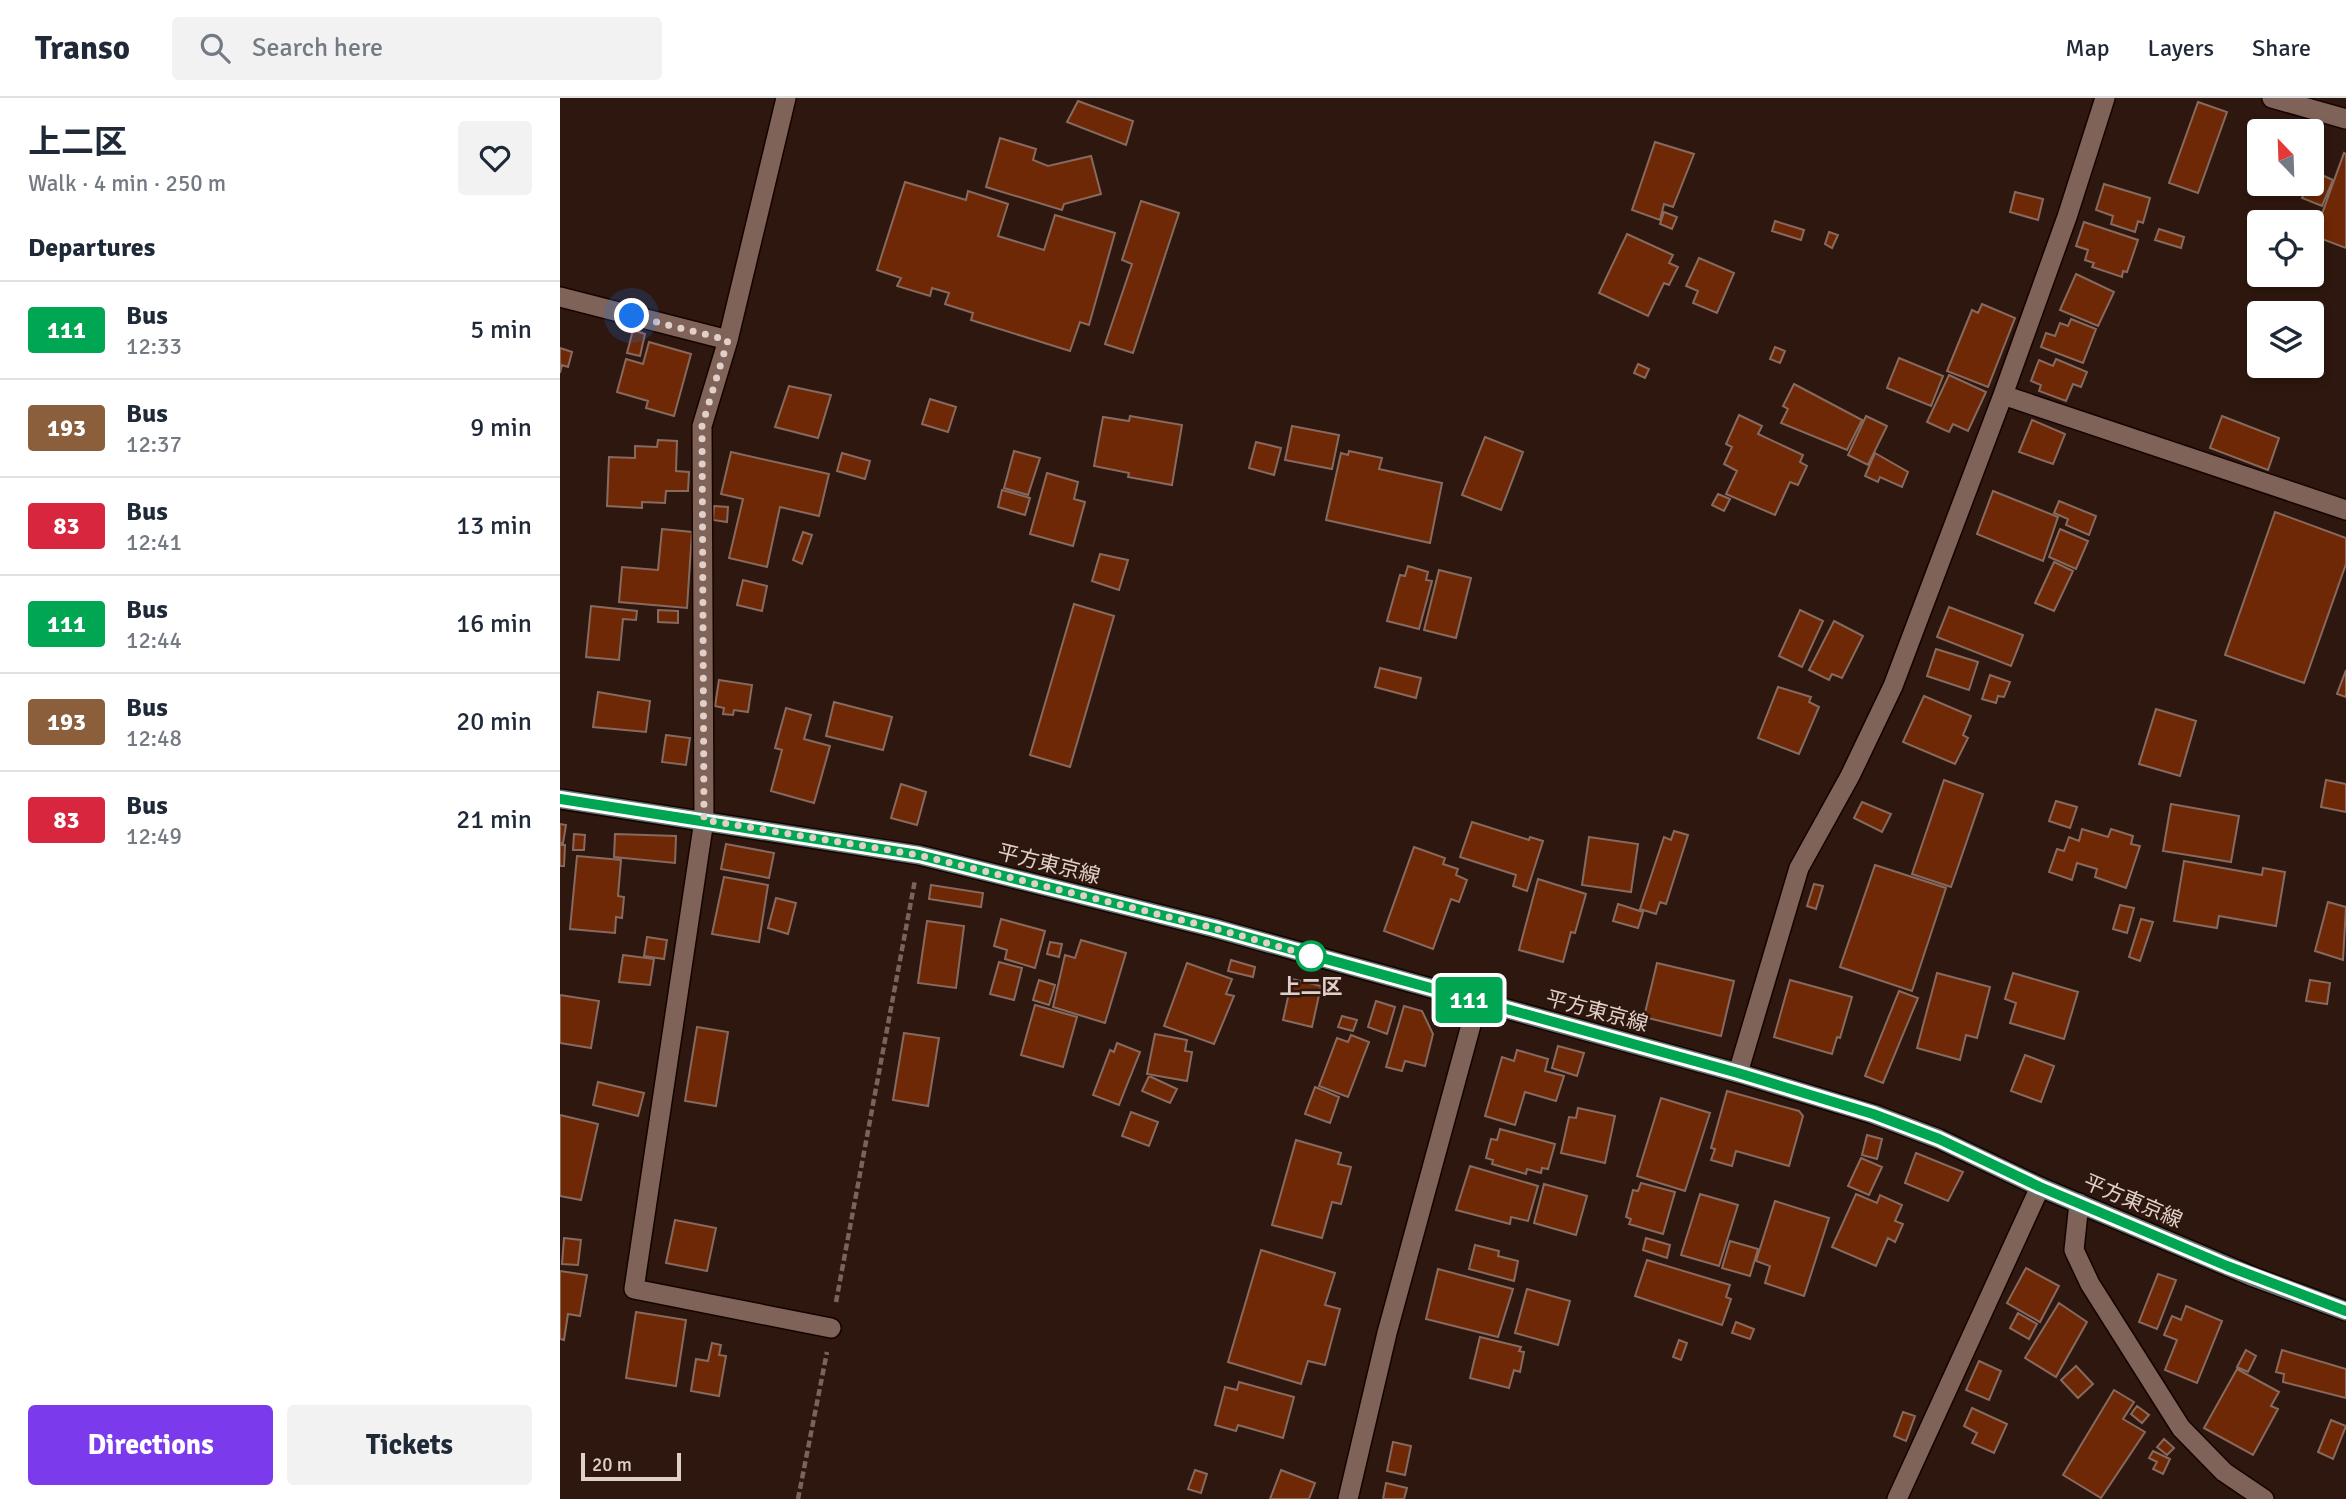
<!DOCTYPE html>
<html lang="en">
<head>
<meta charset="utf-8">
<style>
	body { margin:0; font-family:Signika,"Noto Sans JP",sans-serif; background:#f2f2f3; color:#1f2937; height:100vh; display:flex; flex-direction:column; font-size:26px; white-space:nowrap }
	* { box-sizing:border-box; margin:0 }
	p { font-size:23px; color:#747a83 }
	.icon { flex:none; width:38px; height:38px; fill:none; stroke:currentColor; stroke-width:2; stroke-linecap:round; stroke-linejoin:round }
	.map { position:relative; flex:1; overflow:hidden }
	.drawer { display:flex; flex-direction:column; background:#fff; width:560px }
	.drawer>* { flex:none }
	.badge { padding:0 14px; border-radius:5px; font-size:24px; line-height:46px }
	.needle { width:46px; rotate:337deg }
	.controls { position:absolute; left:1687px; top:21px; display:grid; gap:14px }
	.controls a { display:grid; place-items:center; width:77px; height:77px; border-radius:7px; background:#fff; box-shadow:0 4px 10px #0003; font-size:35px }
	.scale { position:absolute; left:21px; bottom:18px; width:100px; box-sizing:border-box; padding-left:7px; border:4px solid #e1d0ca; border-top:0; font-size:19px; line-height:24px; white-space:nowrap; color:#e1d0ca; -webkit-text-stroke:5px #2e170e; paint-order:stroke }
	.you { position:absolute; width:35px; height:35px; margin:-18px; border:5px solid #fff; border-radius:50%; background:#1a73e8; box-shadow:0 0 0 10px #1a73e833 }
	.map>.badge { position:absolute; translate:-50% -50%; box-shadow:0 0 0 4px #fff }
	h2 { padding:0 28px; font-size:26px; line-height:63px }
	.round { display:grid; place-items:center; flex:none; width:74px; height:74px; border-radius:7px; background:#f2f2f3 }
	.head { display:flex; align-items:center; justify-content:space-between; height:119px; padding:0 28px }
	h1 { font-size:33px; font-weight:700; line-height:52px }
	.action { display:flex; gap:14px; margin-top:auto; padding:14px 28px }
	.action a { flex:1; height:80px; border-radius:7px; background:#7c3aed; color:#fff; font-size:28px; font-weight:700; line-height:80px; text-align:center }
	.action a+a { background:#f2f2f3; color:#1f2937 }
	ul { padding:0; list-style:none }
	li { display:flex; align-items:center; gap:21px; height:98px; padding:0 28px; border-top:2px solid #e0e1e3 }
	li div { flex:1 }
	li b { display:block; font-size:26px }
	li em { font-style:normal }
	li .badge { min-width:77px; font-weight:700; text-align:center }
	header { display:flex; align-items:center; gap:42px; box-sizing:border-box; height:98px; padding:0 35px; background:#fff; border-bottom:2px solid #e0e1e3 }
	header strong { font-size:33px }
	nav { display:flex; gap:38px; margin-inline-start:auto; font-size:24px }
	.search { width:490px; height:63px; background:#f2f2f3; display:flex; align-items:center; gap:18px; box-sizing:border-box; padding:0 24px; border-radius:7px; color:#747a83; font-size:26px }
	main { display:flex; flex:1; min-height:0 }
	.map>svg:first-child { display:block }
	.building { fill:#6f2805; stroke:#876a5f; stroke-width:2 }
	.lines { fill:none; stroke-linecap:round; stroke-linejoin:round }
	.minor-casing { stroke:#150300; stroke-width:22 }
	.tertiary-casing { stroke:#150300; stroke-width:22 }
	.secondary-casing { stroke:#150300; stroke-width:22 }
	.path { stroke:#79645d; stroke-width:4.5; stroke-dasharray:7 3.5; stroke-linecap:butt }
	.minor { stroke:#806358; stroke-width:19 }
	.tertiary { stroke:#806358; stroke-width:19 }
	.secondary { stroke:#62766f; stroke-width:19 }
	.line-casing { stroke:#fff; stroke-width:16 }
	.line { stroke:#00a651; stroke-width:10 }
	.walk { stroke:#e1d0ca; stroke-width:7; stroke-dasharray:0 12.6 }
	.stop-dot { fill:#fff; stroke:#00a651; stroke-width:3.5 }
	.labels { text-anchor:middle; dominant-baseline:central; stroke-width:5; stroke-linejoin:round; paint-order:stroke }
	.street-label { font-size:21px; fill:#e1d0ca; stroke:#2e170e }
	.stop-label { font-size:21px; font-weight:bold; fill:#e1d0ca; stroke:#2e170e }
</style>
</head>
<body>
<header>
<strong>Transo</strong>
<div class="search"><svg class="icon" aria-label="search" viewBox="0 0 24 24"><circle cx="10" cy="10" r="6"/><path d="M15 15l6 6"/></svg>Search here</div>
<nav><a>Map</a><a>Layers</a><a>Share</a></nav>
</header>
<main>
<section class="drawer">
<div class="head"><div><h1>上二区</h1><p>Walk · 4 min · 250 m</p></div><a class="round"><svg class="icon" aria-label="heart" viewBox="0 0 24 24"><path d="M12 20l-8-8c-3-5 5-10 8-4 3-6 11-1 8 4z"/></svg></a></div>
<h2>Departures</h2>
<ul>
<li><span class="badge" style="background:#00a651;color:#fff">111</span><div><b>Bus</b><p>12:33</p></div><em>5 min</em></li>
<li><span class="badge" style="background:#8b5e3c;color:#fff">193</span><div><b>Bus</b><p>12:37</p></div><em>9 min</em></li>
<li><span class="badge" style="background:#d7263d;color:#fff">83</span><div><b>Bus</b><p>12:41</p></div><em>13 min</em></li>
<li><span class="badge" style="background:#00a651;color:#fff">111</span><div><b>Bus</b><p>12:44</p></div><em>16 min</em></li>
<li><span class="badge" style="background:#8b5e3c;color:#fff">193</span><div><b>Bus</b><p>12:48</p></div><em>20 min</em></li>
<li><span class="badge" style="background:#d7263d;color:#fff">83</span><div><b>Bus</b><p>12:49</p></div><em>21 min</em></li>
</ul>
<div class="action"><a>Directions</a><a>Tickets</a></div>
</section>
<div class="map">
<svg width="1786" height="1401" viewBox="0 0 1786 1401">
	<rect width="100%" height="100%" fill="#2e170e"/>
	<!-- building -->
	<path class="building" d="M518,3l55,20 -7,24 -59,-23z
		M1638,4l29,10 -29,81 -29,-10z
		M440,40l36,11 -3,11 15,6 43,-10 10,38 -37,10 -2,6 -76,-23z
		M1095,44l39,12 -21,53 -9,-3 -4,16 -28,-10z
		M1784,55l2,1v94l-32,-12z
		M1753,73l20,9 -11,26 -20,-8 6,-14h4z
		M345,84l61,18 2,-9 40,13 -10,32 46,14 11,-35 60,18 -26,92 -9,-3 -10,29 -99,-31 2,-7 -28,-9 4,-11 -17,-5 -2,8 -33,-10 4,-8 -24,-8z
		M1544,86l46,14 -7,25 -5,-2 -3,11 -24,-8 2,-8 -17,-6z
		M1455,94l28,7 -5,21 -28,-8z
		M581,103l38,12 -46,140 -28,-9 27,-80 -10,-4z
		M1104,114l13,5 -5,12 -12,-5z
		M1215,123l29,9 -3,10 -29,-9z
		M1524,124l54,18 -11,32 -4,-1 -1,6 -30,-10 2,-4 -9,-3 3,-10 -12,-4z
		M1599,131l25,8 -3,11 -26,-8z
		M1269,134l9,3 -6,13 -7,-4z
		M1067,136l46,21 -4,8 9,4 -9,18 -5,-2 -16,33 -49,-23z
		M1139,160l35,15 -17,40 -24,-10 5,-12 -12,-5z
		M1516,176l38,18 -16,34 -38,-16z
		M1422,206l33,14 -27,69 -41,-16 25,-61 6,3z
		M1511,221l25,10 -13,34 -42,-16 5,-14 9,3 5,-13 8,3z
		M73,232l12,4 -5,22 -13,-3z
		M89,244l42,12 -17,62 -28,-8 2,-7 -31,-9 9,-33 17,5z
		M1215,249l10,4 -5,12 -10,-4z
		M0,250l12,4 -4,15 -6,-2 -2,8z
		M1339,260l44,18 -12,30 -44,-18z
		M1496,261l31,13 -6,15 -8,-3 -7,17 -27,-10 2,-6 -10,-4 8,-21 14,6z
		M1078,266l11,5 -4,9 -11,-5z
		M1389,277l37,17 -18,39 -15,-7 -4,8 -22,-10z
		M1234,286l68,36 -15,30 -66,-27 7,-14 -5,-3z
		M229,288l42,9 -13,43 -43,-11z
		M370,301l26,8 -8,25 -26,-8z
		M1179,317l23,11 -4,8 45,21 -3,7 7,4 -9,19 -8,-3 -15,33 -49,-21 11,-23 -13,-7 8,-17 -6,-3z
		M570,318l52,9 -10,60 -44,-8 1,-4 -35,-7 9,-49 26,4z
		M1306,318l21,10 -19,39 -20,-10z
		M1662,318l57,22 -11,32 -58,-22z
		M1472,322l33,14 -12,30 -34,-12z
		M732,328l47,9 -7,34 -47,-9z
		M925,339l38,15 -22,58 -39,-15z
		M98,342l19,1 -1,30 13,1 -1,19h-22l-1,12 -23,-1v6l-35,-2 2,-49 26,1v-12l22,1z
		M696,344l25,6 -7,27 -25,-7z
		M454,353l26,7 -12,37 -24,-7z
		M789,353l33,7 -3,11 63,14 -12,60 -104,-23 15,-67 7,2z
		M171,354l98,22 -10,42 -39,-9 -13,60 -38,-9 14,-59 -22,-5z
		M282,355l28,8 -5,18 -28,-8z
		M1315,355l33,19 -6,15 -22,-10 -2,5 -13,-6z
		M487,375l31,9 -4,17 11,3 -12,44 -43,-12z
		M442,392l28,8 -5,17 -27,-8z
		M1433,393l65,26 -15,44 -66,-27z
		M1158,396l12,5 -6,12 -12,-6z
		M1499,403l37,15 -7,19 -23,-10 2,-6 -14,-6z
		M154,408l14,1 -1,15 -14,-2z
		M1715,414l71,26v26l-42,119 -79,-28z
		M102,431l30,3 -5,76 -68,-6 3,-35 36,3z
		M1500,431l28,12 -12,28 -27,-12z
		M243,434l9,3 -10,29 -9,-4z
		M540,456l28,6 -9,30 -27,-9z
		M1494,464l19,9 -19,40 -19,-8z
		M848,468l20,6 -2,8 6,1 -13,48 -32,-8 13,-46 5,1z
		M879,472l32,8 -15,60 -32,-8z
		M183,482l24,6 -5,25 -25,-6z
		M514,506l40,12 -44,151 -40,-12z
		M31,508l46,5 -1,9 -13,-1 -4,41 -33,-3z
		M1389,509l74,28 -12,31 -74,-29z
		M98,512l20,1v12l-20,-1z
		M1240,512l23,11 -21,46 -23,-11z
		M1274,523l29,15 -21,42 -10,-4 -3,6 -20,-10z
		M1376,551l42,13 -9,28 -42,-14z
		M820,570l41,10 -5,20 -41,-11z
		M1786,572v27l-9,-3z
		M1430,577l20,7 -6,15 -6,-1 -2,7 -14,-4z
		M159,582l33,5 -4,27 -14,-2 -1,5 -10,-1 1,-6 -9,-2z
		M1218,589l33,10 -2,5 10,5 -20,47 -41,-16z
		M38,594l52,9 -4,31 -53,-5z
		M1364,598l47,20 -8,19 5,3 -13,26 -52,-22z
		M274,604l58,15 -9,33 -57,-14z
		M226,610l25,7 -7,24 26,7 -16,57 -43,-12 11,-41 -7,-2z
		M1596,611l40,12 -16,55 -41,-12z
		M106,637l24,3 -4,27 -24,-3z
		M1384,682l39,14 -32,93 -39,-13z
		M1766,682l20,4v28l-25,-5z
		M341,686l25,8 -9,33 -26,-7z
		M1496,703l21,6 -7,21 -21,-7z
		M1302,704l29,12 -9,18 -28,-14z
		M1611,706l68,12 -8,46 -68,-11z
		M912,724l57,18 1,-3 13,4 -16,50 -14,-5 3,-11 -56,-18z
		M0,726l6,1 -3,18h-3z
		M1522,731l26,8 3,-8 22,7 -2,8 9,2 -14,42 -31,-11 2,-8 -20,-6 -5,17 -23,-8 8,-23 7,2 5,-14 10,4z
		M1114,733l14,4 -22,69 -6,-2 -4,12 -16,-5 24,-72 7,3z
		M14,736l11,1 -1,15h-11z
		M55,736l61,2 -1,27 -61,-6z
		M1029,739l49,7 -7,48 -49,-7z
		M166,746l48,9 -5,25 -48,-9z
		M0,747h5l-1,21h-4z
		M854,749l31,11 -2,6 15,5 -2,6 11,5 -8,22 -8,-3 -18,50 -49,-18z
		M17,758l44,4 -3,36 6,1 -2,21 -6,-1 -1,16 -45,-4z
		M1624,763l78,14 1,-7 22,4 -9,54 -57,-10 -2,12 -43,-7z
		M1315,767l71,23 -34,103 -72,-24z
		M164,779l44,8 -9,57 -47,-8z
		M978,781l48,15 -11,39 -4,-1 -8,30 -44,-12z
		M1254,786l9,2 -7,23 -9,-3z
		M371,787l52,8 -2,14 -52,-8z
		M216,800l20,5 -8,31 -20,-6z
		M1768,804l18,5 -3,53 -28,-9z
		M1058,806l25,8 -5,16 -25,-7z
		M1560,807l14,3 -7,25 -14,-4z
		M441,821l44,12 -10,37 -30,-9 2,-9 -13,-4z
		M1581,821l12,3 -13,39 -11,-4z
		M367,823l37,5 -8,62 -38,-5z
		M87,839l20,3 -3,19 -20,-3z
		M521,842l45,13 -21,70 -52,-16 12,-52 10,3z
		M490,844l12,2 -3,13 -12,-3z
		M63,857l31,4 -4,26 -31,-3z
		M671,862l24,7 -2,10 -25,-6z
		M439,864l23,6 -8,32 -24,-6z
		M627,865l45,16 -6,15 8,2 -20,48 -50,-18z
		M1097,865l77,18 -13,55 -77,-19z
		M1377,875l53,14 -13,51 -11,-3 -6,25 -43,-12z
		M1453,875l65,19 -14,47 -54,-16 6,-20 -11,-4z
		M732,881l29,7 -9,41 -29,-7z
		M479,882l16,5 -6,20 -16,-5z
		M1230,882l62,17 -12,41 -3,-1 -5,17 -58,-17z
		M1750,882l20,3 -3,21 -21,-3z
		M1339,893l19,7 -35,85 -18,-7z
		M0,897l39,6 -8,47 -31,-5z
		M816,903l19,6 -8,27 -19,-7z
		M475,907l42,12 -14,50 -42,-12z
		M844,908l18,5 11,23 -8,32 -20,-5 -3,10 -16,-4z
		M782,918l15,4 -4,11 -15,-4z
		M137,929l31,5 -12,74 -31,-5z
		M344,935l35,5 -11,68 -35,-6z
		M595,936l32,6 -2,11 7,1 -5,29 -40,-7z
		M791,937l18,7 -21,55 -29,-11 18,-48 11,4z
		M557,945l23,9 -21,53 -26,-10 17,-45 4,2z
		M998,948l26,7 -7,23 -25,-8z
		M957,952l31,9 -3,12 19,5 -8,25 -31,-9 -10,33 -30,-9 17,-59 12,4z
		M1465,957l29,11 -13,36 -30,-11z
		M589,978l28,13 -7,14 -28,-12z
		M38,984l46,11 -6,23 -45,-11z
		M755,989l24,10 -9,26 -25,-9z
		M1167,993l72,20 4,5 -14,50 -53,-15 -4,15 -21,-6 4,-11 -4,-1z
		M1101,1000l49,15 -25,78 -48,-15z
		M1018,1010l37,8 -10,47 -44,-10 8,-36 7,1z
		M571,1014l27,10 -9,24 -27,-10z
		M0,1017l38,9 -17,76 -21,-4z
		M940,1031l55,15 -7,25 -6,-1 -1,5 -14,-4 -1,5 -34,-10 1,-4 -7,-2 5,-19 6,1z
		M1307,1037l15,4 -5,20 -15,-4z
		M736,1042l45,13 -3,11 13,3 -10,37 -9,-2 -10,36 -50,-13z
		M1356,1055l47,19 -15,29 -43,-18z
		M1301,1060l21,9 -13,28 -21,-9z
		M910,1068l68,20 -10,35 -17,-4 -1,7 -54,-14z
		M1081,1085l34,9 -12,42 -34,-10 2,-5 -5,-2 7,-27 5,1z
		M984,1086l43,12 -11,39 -42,-12z
		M1140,1096l38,11 -19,61 -38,-11z
		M1296,1096l21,9 3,-8 22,10 -7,16 8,3 -8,18 -7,-4 -12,28 -44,-19z
		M1215,1103l54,17 -25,78 -39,-13 5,-17 -14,-5z
		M115,1122l41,8 -9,43 -41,-8z
		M4,1140l17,2 -3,25 -16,-1z
		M1086,1140l24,7 -3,13 -24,-8z
		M1170,1143l28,8 -8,27 -28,-8z
		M915,1147l24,6 -1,5 20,5 -4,20 -45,-12z
		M701,1152l74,23 -10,32 15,4 -15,56 -17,-4 -7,23 -73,-22z
		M1087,1162l83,25 -4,12 5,2 -9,26 -87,-29z
		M1466,1170l33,18 -19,36 -33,-19z
		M878,1171l75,20 -15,48 -72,-18z
		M0,1173l27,4 -7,41 -12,-2 -4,26 -4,-1z
		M1598,1176l18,6 -19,49 -18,-7z
		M967,1191l43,12 -12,44 -43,-12z
		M1499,1205l28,19 -31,55 -31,-19z
		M1626,1208l36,15 -25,62 -32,-13 12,-30 -13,-5 8,-19 9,4z
		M76,1214l50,8 -10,66 -50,-8z
		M1458,1215l19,11 -8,15 -19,-11z
		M1176,1224l18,7 -4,10 -18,-6z
		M920,1239l41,10 -2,4 5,1 -4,20 -6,-2 -5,18 -39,-10z
		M1119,1242l8,3 -6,17 -8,-3z
		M152,1245l9,2 -2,10 7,1 -7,40 -28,-5 5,-32 12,2z
		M1686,1252l10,6 -8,16 -11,-5z
		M1722,1252l64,19v29l-63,-16 1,-8 -8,-2z
		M1419,1263l22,10 -12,29 -23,-10z
		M1516,1268l17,18 -15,14 -17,-18z
		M1677,1271l42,23 -8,14 7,3 -25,46 -49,-27z
		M679,1284l55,15 -11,41 -45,-13 -2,6 -21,-6 10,-38 12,3z
		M1554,1292l20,12 -11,17 22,13 -44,66 -38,-23z
		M1577,1308l12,9 -7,8 -11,-9z
		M1412,1310l35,16 -13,29 -22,-10 5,-10 -13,-7z
		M1343,1314l12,4 -9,25 -12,-5z
		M1771,1322l15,6 -13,33 -15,-7z
		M1604,1341l10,9 -7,7 -10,-8z
		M833,1344l18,4 -6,29 -18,-4z
		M1593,1353l17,8 -7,15 -10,-5 4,-7 -8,-4z
		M635,1372l12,4 -6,19 -13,-4z
		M721,1372l34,13 -6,16h-39z
		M826,1385l21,5 -3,11h-21z"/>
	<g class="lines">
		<defs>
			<path id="minor" d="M226,0l-58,242 -26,86 2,394 -70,469 197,39
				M1712,0l74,21
				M0,199l168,43
				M1443,297l343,115
				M1178,975l61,-205 51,-92 43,-90 110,-291 64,-178 38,-119
				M1519,1105l-5,47 16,34 91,144 43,44 40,27
				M1337,1401l143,-312"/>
			<path id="tertiary" d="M788,1401l39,-166 90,-330"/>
			<path id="secondary" d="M0,701l359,56 295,73 524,145 135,41 66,25 101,48 211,89 95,35"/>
		</defs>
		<!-- minor casing -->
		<use href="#minor" class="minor-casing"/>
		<!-- tertiary casing -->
		<use href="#tertiary" class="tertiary-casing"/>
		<!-- secondary casing -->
		<use href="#secondary" class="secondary-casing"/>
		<!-- path -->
		<path class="path" d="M276,1204l79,-422
			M238,1401l29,-147"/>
		<!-- minor -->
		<use href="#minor" class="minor"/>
		<!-- tertiary -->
		<use href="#tertiary" class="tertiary"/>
		<!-- secondary -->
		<use href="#secondary" class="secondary"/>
	</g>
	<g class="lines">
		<defs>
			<path id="line" d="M0,701l359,56 295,73 524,145 135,41 66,25 101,48 187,79 119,45"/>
		</defs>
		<!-- line casing -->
		<use href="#line" class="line-casing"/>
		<!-- line -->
		<use href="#line" class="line"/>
		<!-- walk -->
		<path class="walk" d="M72,218l96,24 -26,86 2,394 215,35 295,73 105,30 -8,-2"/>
	</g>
	<!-- markers -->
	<circle class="stop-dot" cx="751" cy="858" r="14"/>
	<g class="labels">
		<!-- street labels -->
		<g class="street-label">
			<text transform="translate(489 766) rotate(14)">平方東京線</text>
			<text transform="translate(1037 913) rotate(15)">平方東京線</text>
			<text transform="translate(1573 1103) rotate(23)">平方東京線</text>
		</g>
		<!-- stop labels -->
		<g class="stop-label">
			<text x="751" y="889">上二区</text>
		</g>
	</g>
</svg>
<div class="controls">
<a><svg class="needle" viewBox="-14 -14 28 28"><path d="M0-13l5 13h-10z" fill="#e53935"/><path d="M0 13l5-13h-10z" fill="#747a83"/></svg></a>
<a><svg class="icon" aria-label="locate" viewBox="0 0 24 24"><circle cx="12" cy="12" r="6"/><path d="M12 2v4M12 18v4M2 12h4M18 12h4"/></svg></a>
<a><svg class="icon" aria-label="layers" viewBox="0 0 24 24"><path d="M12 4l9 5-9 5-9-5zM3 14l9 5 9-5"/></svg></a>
</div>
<div class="scale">20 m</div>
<div class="you" style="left:72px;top:218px"></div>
<b class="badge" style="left:909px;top:902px;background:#00a651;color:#fff">111</b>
</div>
</main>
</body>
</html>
